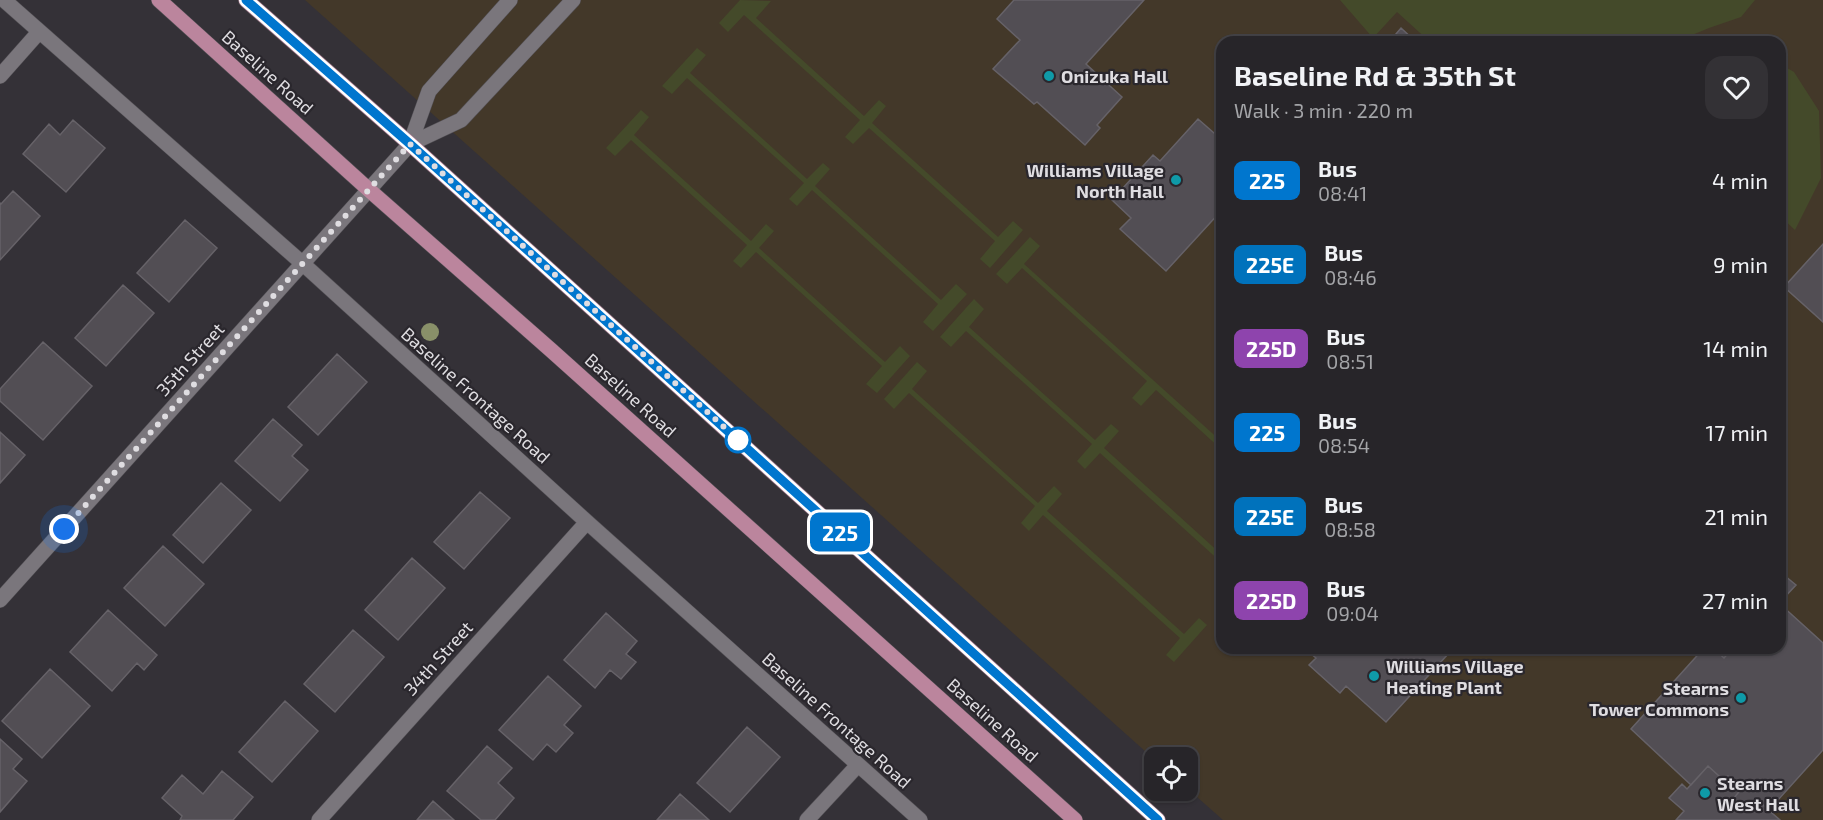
<!DOCTYPE html>
<html lang="en">
<head>
<meta charset="utf-8">
<style>
	body { margin:0; font-family:"Exo 2",sans-serif; background:#333135; color:#f1f3f6; height:100vh; display:flex; flex-direction:column; font-size:22px; white-space:nowrap }
	* { box-sizing:border-box; margin:0 }
	p { font-size:20px; color:#a4a5a8 }
	.icon { flex:none; width:33px; height:33px; fill:none; stroke:currentColor; stroke-width:2; stroke-linecap:round; stroke-linejoin:round }
	.map { position:relative; flex:1; overflow:hidden }
	.panel { position:absolute; left:1216px; top:36px; width:570px; height:618px; display:flex; flex-direction:column; background:#272529; border-radius:18px; box-shadow:0 2px 4px #0004,0 0 0 2px #434246 }
	.panel>* { flex:none }
	.badge { padding:0 12px; border-radius:9px; font-size:21px; line-height:39px }
	.buttons { position:absolute; left:1144px; top:747px; display:grid; gap:12px }
	.buttons a { display:grid; place-items:center; width:54px; height:54px; border-radius:12px; background:#272529; box-shadow:0 2px 4px #0004,0 0 0 2px #434246; font-size:30px }
	.you { position:absolute; width:30px; height:30px; margin:-15px; border:4px solid #fff; border-radius:50%; background:#1a73e8; box-shadow:0 0 0 9px #1a73e833 }
	.map>.badge { position:absolute; translate:-50% -50%; box-shadow:0 0 0 3px #fff }
	.round { display:grid; place-items:center; flex:none; width:63px; height:63px; border-radius:18px; background:#333135 }
	.overview { display:flex; align-items:center; justify-content:space-between; height:102px; padding:0 18px }
	h1 { font-size:28px; font-weight:700; line-height:45px }
	ul { padding:0; list-style:none }
	li { display:flex; align-items:center; gap:18px; height:84px; padding:0 18px }
	li div { flex:1 }
	li b { display:block; font-size:22px }
	li em { font-style:normal }
	li .badge { min-width:66px; font-weight:700; text-align:center }
	.map>svg:first-child { display:block }
	.education { fill:#433829; fill-rule:evenodd }
	.green { fill:#444a2a }
	.building { fill:#524e54; stroke:#666268; stroke-width:1.5 }
	.lines { fill:none; stroke-linecap:round; stroke-linejoin:round }
	.minor-casing { stroke:#535055; stroke-width:16 }
	.major-casing { stroke:#535055; stroke-width:16 }
	.minor { stroke:#7a767c; stroke-width:15 }
	.major { stroke:#bb859d; stroke-width:15 }
	.tree { fill:#899069 }
	.line-casing { stroke:#fff; stroke-width:14 }
	.line { stroke:#0076ce; stroke-width:9 }
	.walk { stroke:#dfdde1; stroke-width:6; stroke-dasharray:0 10.8 }
	.culture-dot { fill:#0f9aa8; stroke:#2a272d; stroke-width:2 }
	.stop-dot { fill:#fff; stroke:#0076ce; stroke-width:3 }
	.labels { text-anchor:middle; dominant-baseline:central; stroke-width:4.5; stroke-linejoin:round; paint-order:stroke }
	.street-label { font-size:18px; fill:#dfdde1; stroke:#2a272d }
	.poi-label { font-size:18px; font-weight:bold; fill:#dfdde1; stroke:#2a272d; text-anchor:start }
</style>
</head>
<body>
<div class="map">
<svg width="1823" height="820" viewBox="0 0 1823 820">
	<rect width="100%" height="100%" fill="#343137"/>
	<!-- education -->
	<path class="education" d="M305,0h1518v820h-600l-35,-31v-31h-33v2zM1222,42h558v606h-558z"/>
	<!-- green -->
	<path class="green" d="M740,0l31,1 -15,17 108,98 15,-16 7,6 -14,17 126,114 15,-16 10,9 -33,38 -10,-9 15,-18 -126,-113 -16,16 -8,-7 15,-17 -116,-105 -16,17 -9,-9z
		M1340,0h415l-14,17 -32,11 -34,14h-245l-33,-30 -24,26z
		M697,48l9,7 -16,18 117,106 16,-16 7,6 -15,17 126,114 15,-16 11,10 -34,37 -10,-9 15,-18 -126,-114 -15,16 -8,-7 15,-16 -117,-105 -15,16 -10,-8z
		M1780,64l14,8 25,39 2,67 -26,52 -13,-12 -1,1z
		M641,110l8,7 -15,18 117,106 15,-17 8,7 -15,17 126,114 15,-16 10,10 -33,37 -11,-9 16,-18 -126,-114 -15,16 -8,-7 14,-16 -116,-105 -16,16 -9,-8z
		M1030,237l10,9 -16,18 198,178v8l-66,-60 -15,16 -9,-8 15,-17 -125,-113 -15,16 -11,-10z
		M974,299l10,10 -15,18 126,113 16,-16 8,7 -15,17 118,107v8l-122,-110 -15,16 -8,-8 15,-17 -126,-113 -15,16 -11,-10z
		M917,362l10,9 -15,18 126,114 16,-17 8,8 -15,17 137,123 15,-16 8,7 -33,37 -8,-7 14,-17 -137,-123 -14,16 -8,-8 14,-17 -126,-113 -15,16 -10,-10z"/>
	<!-- building -->
	<path class="building" d="M1014,0h130l-58,64 36,33 -25,28 3,3 -15,17 -48,-43 -3,2 -41,-35 27,-29 -23,-21z
		M1401,28l15,14h-24l-2,-1z
		M1198,119l16,14 5,-6 3,3v83l-1,-2 -55,60 -46,-42 11,-11 -19,-18 41,-45 7,6z
		M73,120l32,28 -39,44 -43,-38 26,-30 11,11z
		M13,191l27,25 -40,44v-57l1,1z
		M185,220l32,28 -48,54 -32,-29z
		M1823,244v78l-39,-35z
		M123,285l31,28 -48,53 -31,-28z
		M43,342l49,44 -49,54 -43,-39v-12z
		M337,354l30,28 -49,53 -30,-28z
		M273,419l29,26 -10,11 16,14 -28,31 -45,-40z
		M0,432l25,23 -25,28z
		M221,483l30,27 -48,53 -30,-28z
		M480,492l30,26 -46,51 -30,-27z
		M163,546l41,38 -39,42 -41,-38z
		M412,558l33,30 -47,52 -33,-30z
		M1780,576l3,2 2,-2 11,9 -16,17z
		M1780,604l43,39v107l-54,60 -12,-10 -9,11 -14,-13 8,-10 -14,-12 -6,6 -5,-4 2,-2 -11,-10 -17,19 -60,-56 73,-81h9l11,10 9,-10h47z
		M108,610l49,45 -13,15 -7,-7 -25,28 -42,-39z
		M606,613l31,28 -11,13 10,8 -15,17 -11,-9 -15,18 -31,-28z
		M353,630l31,27 -49,55 -31,-28z
		M1304,648h139l6,5 -63,69 -40,-36 -6,7 -31,-28 7,-7z
		M1713,648h20l-9,10z
		M50,669l40,37 -48,52 -40,-37z
		M548,676l33,30 -17,19 9,8 -17,19 -9,-8 -14,16 -34,-30z
		M285,701l33,30 -46,51 -33,-30z
		M747,727l33,30 -50,55 -33,-29z
		M0,739l22,20 -9,10 14,12 -27,31z
		M487,746l25,22 -14,15 16,15 -19,22h-14l-34,-29z
		M1708,766l11,10 -2,2 5,4 6,-6 14,12 -8,10 14,13 9,-11 23,20h-104l8,-9 -15,-13 13,-14 5,5z
		M222,771l31,26 -20,23h-53l2,-4 -20,-18 20,-23 21,19z
		M680,794l29,26h-52z
		M433,801l21,19h-37z"/>
	<g class="lines">
		<defs>
			<path id="minor" d="M4,0l298,263 285,259 333,298
				M0,76l39,-44
				M410,144l19,-53 81,-91
				M0,600l410,-456 51,-24 112,-120
				M319,820l268,-298
				M807,820l51,-55"/>
			<path id="major" d="M159,0l209,189 184,162 523,469
				M246,0l164,144 748,676"/>
		</defs>
		<!-- minor casing -->
		<use href="#minor" class="minor-casing"/>
		<!-- major casing -->
		<use href="#major" class="major-casing"/>
		<!-- minor -->
		<use href="#minor" class="minor"/>
		<!-- major -->
		<use href="#major" class="major"/>
	</g>
	<!-- trees -->
	<circle class="tree" cx="430" cy="332" r="9"/>
	<g class="lines">
		<defs>
			<path id="line" d="M246,0l164,144 748,676"/>
		</defs>
		<!-- line casing -->
		<use href="#line" class="line-casing"/>
		<!-- line -->
		<use href="#line" class="line"/>
		<!-- walk -->
		<path class="walk" d="M64,529l346,-385 335,302 -7,-6"/>
	</g>
	<!-- markers -->
	<g class="culture-dot">
		<circle cx="1049" cy="76" r="6"/>
		<circle cx="1176" cy="180" r="6"/>
		<circle cx="1374" cy="676" r="6"/>
		<circle cx="1741" cy="698" r="6"/>
		<circle cx="1705" cy="793" r="6"/>
	</g>
	<circle class="stop-dot" cx="738" cy="440" r="12"/>
	<g class="labels">
		<!-- street labels -->
		<g class="street-label">
			<text transform="translate(268 72) rotate(42)">Baseline Road</text>
			<text transform="translate(190 359) rotate(-48)">35th Street</text>
			<text transform="translate(476 395) rotate(42)">Baseline Frontage Road</text>
			<text transform="translate(631 395) rotate(42)">Baseline Road</text>
			<text transform="translate(438 658) rotate(-48)">34th Street</text>
			<text transform="translate(837 720) rotate(42)">Baseline Frontage Road</text>
			<text transform="translate(993 720) rotate(42)">Baseline Road</text>
		</g>
		<!-- poi labels -->
		<g class="poi-label">
			<text x="1061" y="76">Onizuka Hall</text>
			<text x="1164" y="170" text-anchor="end">Williams Village<tspan x="1164" dy="21">North Hall</tspan></text>
			<text x="1386" y="666">Williams Village<tspan x="1386" dy="21">Heating Plant</tspan></text>
			<text x="1729" y="688" text-anchor="end">Stearns<tspan x="1729" dy="21">Tower Commons</tspan></text>
			<text x="1717" y="783">Stearns<tspan x="1717" dy="21">West Hall</tspan></text>
		</g>
	</g>
</svg>
<div class="buttons">
<a><svg class="icon" aria-label="locate" viewBox="0 0 24 24"><circle cx="12" cy="12" r="6"/><path d="M12 2v4M12 18v4M2 12h4M18 12h4"/></svg></a>
</div>
<div class="you" style="left:64px;top:529px"></div>
<b class="badge" style="left:840px;top:532px;background:#0076ce;color:#fff">225</b>
<section class="panel">
<div class="overview"><div><h1>Baseline Rd &amp; 35th St</h1><p>Walk · 3 min · 220 m</p></div><a class="round"><svg class="icon" aria-label="heart" viewBox="0 0 24 24"><path d="M12 20l-8-8c-3-5 5-10 8-4 3-6 11-1 8 4z"/></svg></a></div>
<ul>
<li><span class="badge" style="background:#0076ce;color:#fff">225</span><div><b>Bus</b><p>08:41</p></div><em>4 min</em></li>
<li><span class="badge" style="background:#0072bc;color:#fff">225E</span><div><b>Bus</b><p>08:46</p></div><em>9 min</em></li>
<li><span class="badge" style="background:#8e44ad;color:#fff">225D</span><div><b>Bus</b><p>08:51</p></div><em>14 min</em></li>
<li><span class="badge" style="background:#0076ce;color:#fff">225</span><div><b>Bus</b><p>08:54</p></div><em>17 min</em></li>
<li><span class="badge" style="background:#0072bc;color:#fff">225E</span><div><b>Bus</b><p>08:58</p></div><em>21 min</em></li>
<li><span class="badge" style="background:#8e44ad;color:#fff">225D</span><div><b>Bus</b><p>09:04</p></div><em>27 min</em></li>
</ul>
</section>
</div>
</body>
</html>
